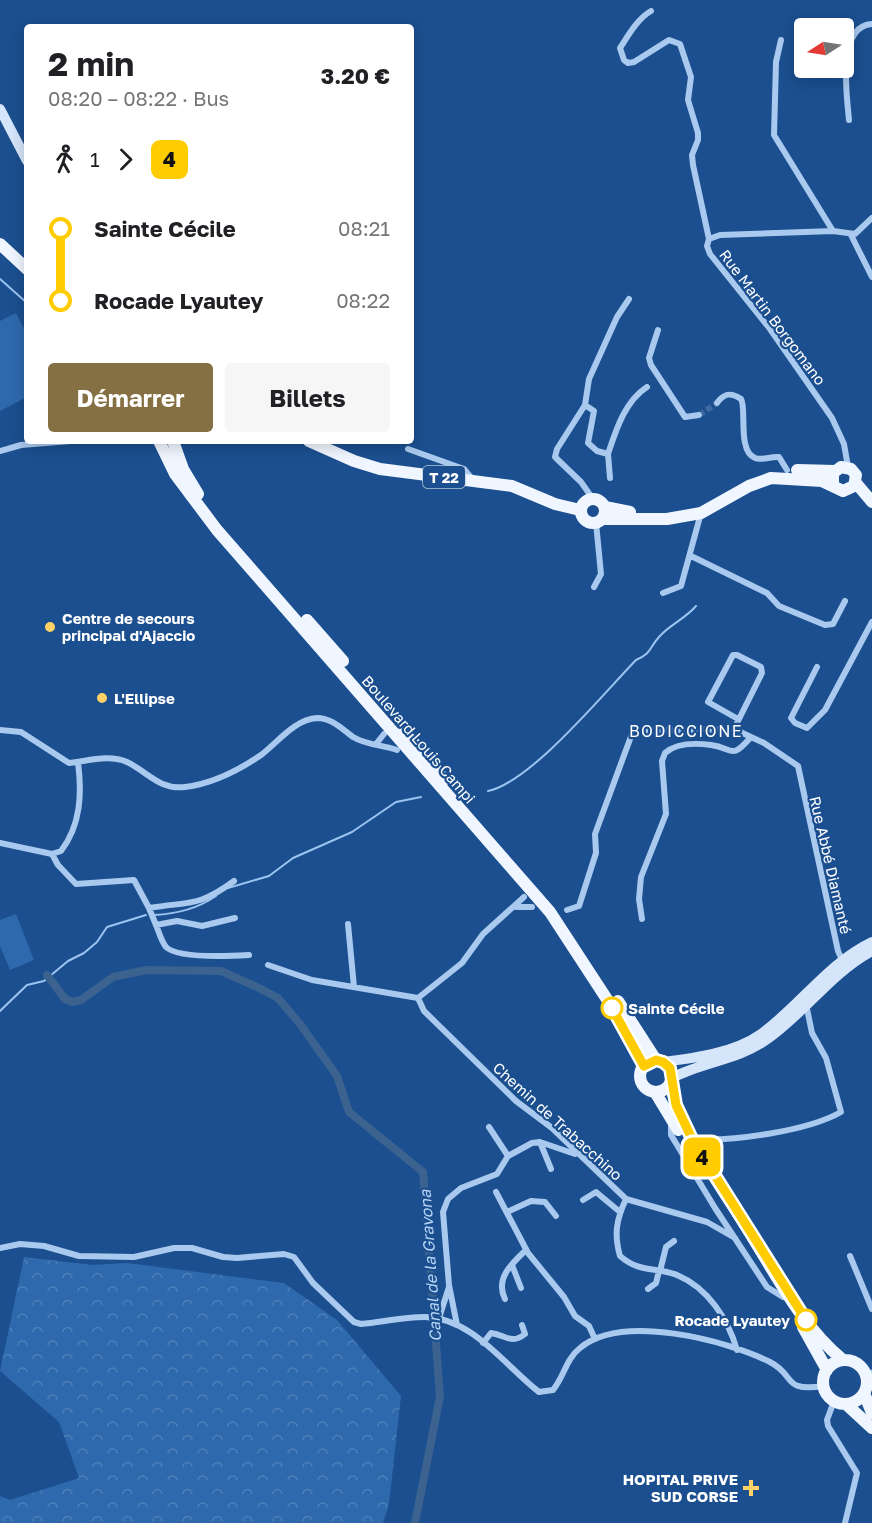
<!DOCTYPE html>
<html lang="fr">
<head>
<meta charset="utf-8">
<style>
	body { margin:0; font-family:"Golos Text",sans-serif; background:#f6f6f6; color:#202124; height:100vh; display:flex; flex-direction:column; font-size:22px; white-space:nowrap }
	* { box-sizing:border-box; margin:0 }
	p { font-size:20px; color:#757577 }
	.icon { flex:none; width:33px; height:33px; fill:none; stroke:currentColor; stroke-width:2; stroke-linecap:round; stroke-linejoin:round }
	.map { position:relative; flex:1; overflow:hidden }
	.panel { position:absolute; left:24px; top:24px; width:390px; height:420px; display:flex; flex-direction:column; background:#fff; border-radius:6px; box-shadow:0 3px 15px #0003 }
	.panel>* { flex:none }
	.badge { padding:0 12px; border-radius:9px; font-size:21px; line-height:39px }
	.needle { width:39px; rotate:258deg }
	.controls { position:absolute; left:794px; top:18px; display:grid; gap:12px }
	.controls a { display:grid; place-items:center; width:60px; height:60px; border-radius:6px; background:#fff; box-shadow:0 3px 15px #0003; font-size:30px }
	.map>.badge { position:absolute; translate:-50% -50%; box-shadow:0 0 0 3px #fff }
	.legs { display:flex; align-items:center; gap:9px; height:66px; padding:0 24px; font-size:20px }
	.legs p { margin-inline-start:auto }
	.summary { display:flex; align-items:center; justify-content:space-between; height:102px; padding:0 24px }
	h1 { font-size:33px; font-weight:700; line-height:45px }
	.cta { display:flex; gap:12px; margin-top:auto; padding:12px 24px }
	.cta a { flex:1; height:69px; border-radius:6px; background:#847042; color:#fff; font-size:24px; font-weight:700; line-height:69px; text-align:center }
	.cta a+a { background:#f6f6f6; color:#202124 }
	ul { padding:0 24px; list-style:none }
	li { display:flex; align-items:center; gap:21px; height:72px; font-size:22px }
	li i { display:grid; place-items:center; width:9px; height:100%; margin:0 8px; background:currentColor }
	li i::after { content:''; width:15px; height:15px; margin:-8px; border:4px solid; border-radius:50%; background:#fff }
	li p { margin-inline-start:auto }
	li:first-child i { background:linear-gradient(#0000 50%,currentColor 0) }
	li:last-child i { background:linear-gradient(currentColor 50%,#0000 0) }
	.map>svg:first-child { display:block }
	.grass { fill:#2e69ad }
	.forest { fill:url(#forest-crowns) }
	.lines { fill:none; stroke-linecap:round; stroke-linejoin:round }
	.stream { stroke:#9cc4f0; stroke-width:2 }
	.canal { stroke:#3c6290; stroke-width:8 }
	.minor-tunnel { stroke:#3d69a0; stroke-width:6; stroke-dasharray:6 3; stroke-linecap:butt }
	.minor { stroke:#a9c9ee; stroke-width:6 }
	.tertiary { stroke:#a9c9ee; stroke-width:9 }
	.secondary { stroke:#d6e6fa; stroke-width:10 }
	.primary { stroke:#f0f6ff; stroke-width:12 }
	.line-1-casing { stroke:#fff; stroke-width:14 }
	.line-1 { stroke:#fecc00; stroke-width:9 }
	.poi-dot { fill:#ffd166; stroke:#1b4f8f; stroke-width:2 }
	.stop-1-dot { fill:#fff; stroke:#fecc00; stroke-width:3 }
	.labels { text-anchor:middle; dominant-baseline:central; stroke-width:4.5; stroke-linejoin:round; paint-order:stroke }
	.shield { fill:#1b4f8f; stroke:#bbcadd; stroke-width:1.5 }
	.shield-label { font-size:14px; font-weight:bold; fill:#fff }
	.street-label { font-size:15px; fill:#fff; stroke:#1b4f8f }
	.poi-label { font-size:15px; font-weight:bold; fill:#fff; stroke:#1b4f8f; text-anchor:start }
	.stop-label { font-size:15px; font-weight:bold; fill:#fff; stroke:#1b4f8f; text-anchor:start }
	.neighbourhood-label { font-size:16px; letter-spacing:1.5px; fill:#fff; stroke:#1b4f8f }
	.water-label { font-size:16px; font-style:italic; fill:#b5d3f5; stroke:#1b4f8f }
</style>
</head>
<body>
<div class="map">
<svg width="872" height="1523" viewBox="0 0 872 1523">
	<defs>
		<pattern id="forest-crowns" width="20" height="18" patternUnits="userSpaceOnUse" patternTransform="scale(1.5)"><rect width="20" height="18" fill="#2e69ad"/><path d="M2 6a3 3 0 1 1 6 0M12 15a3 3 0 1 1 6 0" fill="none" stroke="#4d80b9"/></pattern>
	</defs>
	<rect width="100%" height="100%" fill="#1b4f8f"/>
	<!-- grass -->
	<path class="grass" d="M16,313l11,22v62l-27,14v-90z
		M16,914l18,46 -24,10 -10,-24v-26z"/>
	<!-- forest -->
	<path class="forest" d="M24,1257l68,8 35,-2 157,20 53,37 64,76 -12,108 -6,19h-383v-27l10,4 69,-22 -20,-56 -59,-51z"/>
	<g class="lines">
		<!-- stream -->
		<path class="stream" d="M0,279l27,24
			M488,791c43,-9 115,-97 148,-131 16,-7 13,-12 23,-23 10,-12 26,-18 37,-31
			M228,888l41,-12 24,-18 59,-26 44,-30 25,-5
			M154,915c23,-1 43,-6 62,-19
			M0,1011l27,-26 17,-4 24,-20 16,-8 13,-11 10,-15 39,-12"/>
		<!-- canal -->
		<path class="canal" d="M47,975l18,24 7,3 9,-2 32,-23 33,-7 75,1 36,16 21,11 22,26 37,52 12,36 74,60 17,224 -25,127"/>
		<!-- minor-tunnel -->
		<path class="minor-tunnel" d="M699,415l18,-12"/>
		<!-- minor -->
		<path class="minor" d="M651,11c-14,8 -23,25 -31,37l4,12 4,3 6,-1 35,-22 11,4 11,33 -3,23 10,33v7l-6,15 1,10 16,74
			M781,40l-5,22 -2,73 59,96
			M849,120c-2,-24 -13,-94 23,-96
			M851,235l21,42
			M658,330l-9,28 2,7 34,52 14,-2
			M717,403c7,-10 14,-11 24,-4 6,9 -4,52 14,59 7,3 16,-2 24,-1l8,13
			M585,405l9,6 -6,32 9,8 11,3c8,-24 17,-53 39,-67
			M408,449l56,20 9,11
			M0,451l21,-6 50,-4
			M608,454l2,24
			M848,467l-4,-23 -12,-26 -62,-89 -60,-75 -3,-8 2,-7 11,-4 113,-4 22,3 17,-16
			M593,499l-12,-17 -26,-25 2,-8 28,-44 4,-26 28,-62 12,-18
			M691,556l76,37 12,13 46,19 8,-1 12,-23
			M594,587l7,-13 -5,-51
			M663,593l18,-7 20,-73
			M817,667l-26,51 4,5 12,5 18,-18 47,-88
			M734,729l28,-56 -1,-6 -24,-12h-4l-25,47 30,17
			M0,730l21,2 48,31c19,-2 40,-9 58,-1 21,10 32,28 58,25 26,-3 54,-17 76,-32 16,-12 34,-36 56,-37 15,0 25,11 36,19 13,8 30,8 44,13
			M376,744l8,-10
			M0,843l52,11 9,-3c20,-26 21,-58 17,-89
			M52,854l6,11 18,19 58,-4 15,28c41,-7 48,0 85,-27
			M517,907h15
			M149,908l7,17 21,-4 25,5 33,-8
			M567,910l12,-4 17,-53 -1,-19 38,-103 101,-2 30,14 34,23 40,185 5,11
			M642,919l-3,-20 2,-22 25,-63 -4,-53 3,-8c11,-10 31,-10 46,-8 23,3 19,16 40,-8
			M348,924l6,63
			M156,925c3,7 5,16 10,22 12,12 65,9 83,8
			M268,965l44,15 106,18 44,-35 21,-29 41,-37
			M418,998l6,13 92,90 36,27 74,71 81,23 28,16
			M671,1122v13l44,73 52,79 16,10
			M489,1127l19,29
			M693,1139c38,3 115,-8 148,-27l-15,-54 -14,-25 -6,-29
			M540,1142l11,27
			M496,1192l32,61 36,44 11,19 14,10 6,13
			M626,1199c-10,21 -12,36 -6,57 21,18 35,10 57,19 31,13 51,44 60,75
			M583,1200l13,-8 24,20
			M507,1212l24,-11 14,1 11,14
			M0,1248l20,-4 24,2 35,10 55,1 40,-9h18l31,9 14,1 47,-4 10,3 19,26 41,39 7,2c21,-2 43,-7 64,-7 48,1 80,49 114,75l14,-2c11,-13 13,-31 27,-42 42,-35 146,-8 190,14 27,14 11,30 54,24
			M850,1256l22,53
			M512,1265l9,23
			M660,1271l6,-24 8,-6
			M648,1289l8,-6 3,-12
			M505,1299c-10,-20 6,-35 21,-49
			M439,1318l10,-31
			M457,1325l-8,-40 -6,-73 5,-13 13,-11 36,-14 11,-18 24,-13 8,-1 35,12
			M483,1343l8,-10c15,2 20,12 34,1l-3,-9
			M834,1401l-7,19 1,6 29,47 -12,50"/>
		<!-- tertiary -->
		<path class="tertiary" d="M866,1376l6,-2"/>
		<!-- secondary -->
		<path class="secondary" d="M0,109l27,52
			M663,1062c32,-4 71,-9 98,-28 39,-28 67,-71 111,-92
			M672,1078c30,-16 66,-18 94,-38 38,-26 65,-67 106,-89"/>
		<!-- primary -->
		<path class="primary" d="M0,244l27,25
			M159,441l16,33 42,56 333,382 62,95 32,59
			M173,441l10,28 15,25
			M309,441l45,20 26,8 132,17 43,18 25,6
			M797,470l38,1
			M856,483l16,19
			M581 511a12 12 0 1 1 24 0a12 12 0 1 1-24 0Z
			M605,507l25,5
			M603,519h64l34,-6 48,-27 22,-8 51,3 21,10 11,-5 2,-11 -5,-6 -10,-2 -8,6v11
			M307,620l36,41
			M403,732l23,23 18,25
			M618,1001l38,59
			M640 1076a16 16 0 1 1 32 0a16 16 0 1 1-32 0Z
			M670,1083c13,54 48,98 77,145 28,45 55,99 96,132
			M655,1092l23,38
			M803,1327l24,43
			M823 1382a22 22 0 1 1 44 0a22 22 0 1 1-44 0Z
			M864,1393l8,20
			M846,1404l26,24"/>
	</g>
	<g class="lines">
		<defs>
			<path id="line-1" d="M612,1008l32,58 12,-6 7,2 7,6 6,37 16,34 114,181"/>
		</defs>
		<!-- line-1 casing -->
		<use href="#line-1" class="line-1-casing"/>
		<!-- line-1 -->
		<use href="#line-1" class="line-1"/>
	</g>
	<!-- markers -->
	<g class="poi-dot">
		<circle cx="50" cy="627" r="6"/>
		<circle cx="102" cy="698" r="6"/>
		<path d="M748 1479h6v6h6v6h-6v6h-6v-6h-6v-6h6z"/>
	</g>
	<g class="stop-1-dot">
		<circle cx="612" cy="1008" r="10"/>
		<circle cx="806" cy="1320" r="10"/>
	</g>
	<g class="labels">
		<!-- shield labels -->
		<rect class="shield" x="423" y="466" width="42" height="22" rx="4.5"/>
		<g class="shield-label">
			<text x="444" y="477">T 22</text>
		</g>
		<!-- street labels -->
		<g class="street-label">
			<text transform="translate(773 317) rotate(53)">Rue Martin Borgomano</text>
			<text transform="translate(419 739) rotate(49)">Boulevard Louis Campi</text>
			<text transform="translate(831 865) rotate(77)">Rue Abbé Diamanté</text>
			<text transform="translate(558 1121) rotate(42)">Chemin de Trabacchino</text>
		</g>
		<!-- poi labels -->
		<g class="poi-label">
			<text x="62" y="618">Centre de secours<tspan x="62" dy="17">principal d'Ajaccio</tspan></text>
			<text x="114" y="698">L'Ellipse</text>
			<text x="738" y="1479" text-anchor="end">HOPITAL PRIVE<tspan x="738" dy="17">SUD CORSE</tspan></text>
		</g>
		<!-- stop labels -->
		<g class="stop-label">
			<text x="628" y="1008">Sainte Cécile</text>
			<text x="790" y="1320" text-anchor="end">Rocade Lyautey</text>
		</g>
		<!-- neighbourhood labels -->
		<g class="neighbourhood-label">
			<text x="686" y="731">BODICCIONE</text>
		</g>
		<!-- water labels -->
		<g class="water-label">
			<text transform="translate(430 1266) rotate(-94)">Canal de la Gravona</text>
		</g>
	</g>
</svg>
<div class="controls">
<a><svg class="needle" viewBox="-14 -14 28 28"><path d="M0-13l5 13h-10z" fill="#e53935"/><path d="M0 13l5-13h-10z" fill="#757577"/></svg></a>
</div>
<b class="badge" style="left:702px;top:1157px;background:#fecc00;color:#111">4</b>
<section class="panel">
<div class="summary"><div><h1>2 min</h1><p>08:20 – 08:22 · Bus</p></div><b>3.20 €</b></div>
<div class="legs"><svg class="icon" aria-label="walk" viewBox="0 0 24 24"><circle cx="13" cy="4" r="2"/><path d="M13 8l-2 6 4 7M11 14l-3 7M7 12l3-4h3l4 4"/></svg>1<svg class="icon" aria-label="forward" viewBox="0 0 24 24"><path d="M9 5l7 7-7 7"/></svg><b class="badge" style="background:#fecc00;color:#111">4</b></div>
<ul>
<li><i style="color:#fecc00"></i><b>Sainte Cécile</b><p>08:21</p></li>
<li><i style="color:#fecc00"></i><b>Rocade Lyautey</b><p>08:22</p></li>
</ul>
<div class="cta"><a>Démarrer</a><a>Billets</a></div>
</section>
</div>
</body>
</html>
